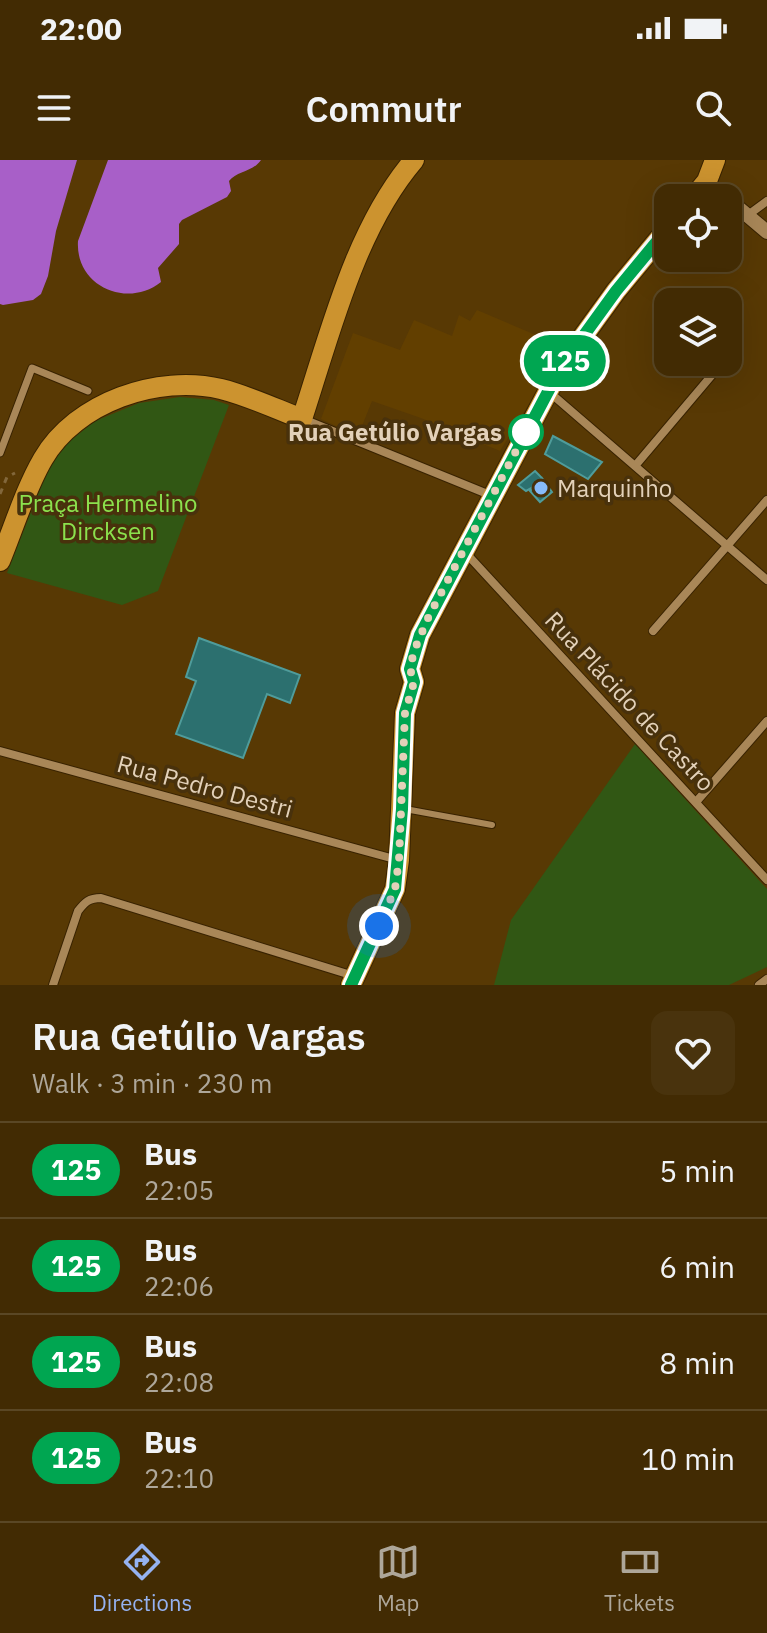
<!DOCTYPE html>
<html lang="en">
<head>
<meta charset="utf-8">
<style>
	body { margin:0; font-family:"IBM Plex Sans",sans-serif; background:#49330d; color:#f1f3f6; height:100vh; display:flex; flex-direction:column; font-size:30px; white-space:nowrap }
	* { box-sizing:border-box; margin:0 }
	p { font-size:26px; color:#aea79a }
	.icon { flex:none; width:44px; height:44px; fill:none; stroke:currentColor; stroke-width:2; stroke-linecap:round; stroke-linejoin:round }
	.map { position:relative; height:825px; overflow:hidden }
	.panel { display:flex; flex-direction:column; background:#422b03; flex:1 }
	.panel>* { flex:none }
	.badge { padding:0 16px; border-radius:26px; font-size:28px; line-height:52px }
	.buttons { position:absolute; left:654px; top:24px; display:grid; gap:16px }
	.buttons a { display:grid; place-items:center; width:88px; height:88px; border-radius:16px; background:#422b03; box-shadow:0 8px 32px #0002,0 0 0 2px #5a4725; font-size:40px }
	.you { position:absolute; width:40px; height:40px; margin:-20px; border:6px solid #fff; border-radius:50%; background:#1a73e8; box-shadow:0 0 0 12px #1a73e833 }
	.map>.badge { position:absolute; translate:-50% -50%; box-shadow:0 0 0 4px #fff }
	.round { display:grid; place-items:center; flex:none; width:84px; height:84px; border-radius:16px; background:#49330d }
	.overview { display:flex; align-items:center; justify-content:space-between; height:136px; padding:0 32px }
	h1 { font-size:38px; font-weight:600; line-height:60px }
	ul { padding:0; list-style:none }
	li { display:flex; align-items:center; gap:24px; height:96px; padding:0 32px; border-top:2px solid #5a4725 }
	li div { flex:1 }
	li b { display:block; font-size:30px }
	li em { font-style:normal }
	li .badge { min-width:88px; font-weight:700; text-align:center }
	.status { display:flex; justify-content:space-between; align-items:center; height:56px; padding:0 40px; background:#422b03; direction:ltr }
	.status svg { height:22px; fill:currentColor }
	header { display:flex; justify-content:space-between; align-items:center; height:104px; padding:0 32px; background:#422b03; font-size:36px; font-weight:600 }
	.dock { display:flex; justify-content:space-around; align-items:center; height:112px; border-top:2px solid #5a4725; background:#422b03; font-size:22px; color:#aea79a }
	.dock a { display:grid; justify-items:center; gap:4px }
	.dock .on { color:#95b2f1 }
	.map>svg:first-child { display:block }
	.built { fill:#623f00 }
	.green { fill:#315714 }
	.water { fill:#a85fc8 }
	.building { fill:#2c706f; stroke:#4f9c9b; stroke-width:2 }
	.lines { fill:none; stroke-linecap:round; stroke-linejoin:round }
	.service-casing { stroke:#382200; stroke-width:8 }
	.pedestrian-casing { stroke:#382200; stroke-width:9 }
	.minor-casing { stroke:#382200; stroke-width:10 }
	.tertiary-casing { stroke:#382200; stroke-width:16 }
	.primary-casing { stroke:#382200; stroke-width:22 }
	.path { stroke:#82673b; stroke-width:3; stroke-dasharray:6 6; stroke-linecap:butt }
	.service { stroke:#a98758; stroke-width:6 }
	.pedestrian { stroke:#a98758; stroke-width:7 }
	.minor { stroke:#a98758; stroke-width:8 }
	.tertiary { stroke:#a98758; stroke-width:14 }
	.primary { stroke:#cc932f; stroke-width:20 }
	.line-casing { stroke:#fff; stroke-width:18 }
	.line { stroke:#00a651; stroke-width:12 }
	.walk { stroke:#e3d1b9; stroke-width:8; stroke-dasharray:0 14.4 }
	.stop-dot { fill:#fff; stroke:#00a651; stroke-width:4 }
	.poi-dot { fill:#87bbfb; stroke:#48310c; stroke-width:3 }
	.labels { text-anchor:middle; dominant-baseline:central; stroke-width:7; stroke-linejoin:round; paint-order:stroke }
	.stop-label { font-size:24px; font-weight:bold; fill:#e3d1b9; stroke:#48310c; text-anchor:end }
	.poi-label { font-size:24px; fill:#e3d1b9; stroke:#48310c; text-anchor:start }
	.park-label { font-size:24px; fill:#8be14d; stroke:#48310c }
	.street-label { font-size:24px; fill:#e3d1b9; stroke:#48310c }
</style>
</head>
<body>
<div class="status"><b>22:00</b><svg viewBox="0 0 49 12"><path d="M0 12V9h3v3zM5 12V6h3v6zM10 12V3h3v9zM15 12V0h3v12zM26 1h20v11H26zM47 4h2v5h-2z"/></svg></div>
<header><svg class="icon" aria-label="menu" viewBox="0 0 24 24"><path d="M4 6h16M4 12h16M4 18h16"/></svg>Commutr<svg class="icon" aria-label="search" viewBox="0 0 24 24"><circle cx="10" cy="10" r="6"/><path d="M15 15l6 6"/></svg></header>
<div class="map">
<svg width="767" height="825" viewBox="0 0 767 825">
	<rect width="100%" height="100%" fill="#583904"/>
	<!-- built -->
	<path class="built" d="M477,150l87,37 -64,104 -79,-33 -49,-17 -14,35 -37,-17 32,-86 47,17 14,-30 38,16 7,-21 11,6z"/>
	<!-- green -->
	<path class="green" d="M180,237l34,3 15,5 -71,186 -36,14 -115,-32 44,-112 20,-21 24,-19 44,-18z
		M635,584l132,145v78l-38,18h-235l17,-65z"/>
	<!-- water -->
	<path class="water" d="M0,0h77l-21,71 -8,45 -7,18 -8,6 -30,5 -3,-1z
		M108,0h153c-8,12 -24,11 -32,21l2,10 -4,6 -45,23 -3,4v20l-21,24 3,14c-34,27 -86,4 -83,-41z"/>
	<!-- building -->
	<path class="building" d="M553,276l49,26 -14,17 -43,-25z
		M535,311l7,7 -5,7 -11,6 -8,-6z
		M542,318l10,14 -12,10 -10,-11z
		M199,478l101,37 -10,28 -23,-9 -24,64 -67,-24 20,-53 -10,-4z"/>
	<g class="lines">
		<defs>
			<path id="service" d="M405,649l87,16"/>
			<path id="pedestrian" d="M0,293l32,-85 56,23"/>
			<path id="minor" d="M748,55l19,-14
				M548,231l219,189
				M303,259l187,76
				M635,306l82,-97
				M464,391l303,329
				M653,471l114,-131
				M0,591l398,109
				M696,642l71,-81
				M53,825l25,-74c7,-9 11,-13 23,-13l253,78
				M759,825l8,-6"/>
			<path id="tertiary" d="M728,39l39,33"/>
			<path id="primary" d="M693,38l14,-17 8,-21
				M0,401c14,-34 25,-71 43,-102 33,-57 115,-85 178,-70 28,7 55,20 81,30 28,-85 53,-190 112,-259
				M351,825l44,-96 4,-29 6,-147 9,-31 -4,-13 10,-34 141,-268 55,-76 52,-63"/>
		</defs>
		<!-- service casing -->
		<use href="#service" class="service-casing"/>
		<!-- pedestrian casing -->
		<use href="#pedestrian" class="pedestrian-casing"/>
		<!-- minor casing -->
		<use href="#minor" class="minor-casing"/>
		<!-- tertiary casing -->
		<use href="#tertiary" class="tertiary-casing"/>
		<!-- primary casing -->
		<use href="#primary" class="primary-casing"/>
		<!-- path -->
		<path class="path" d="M0,334l7,-17 8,-4"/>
		<!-- service -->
		<use href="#service" class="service"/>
		<!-- pedestrian -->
		<use href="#pedestrian" class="pedestrian"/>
		<!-- minor -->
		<use href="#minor" class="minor"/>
		<!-- tertiary -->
		<use href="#tertiary" class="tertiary"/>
		<!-- primary -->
		<use href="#primary" class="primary"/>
	</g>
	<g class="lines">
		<defs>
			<path id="line" d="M351,825l44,-96 7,-80 3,-96 9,-31 -4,-13 10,-34 141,-268 55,-76 52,-63"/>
		</defs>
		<!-- line casing -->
		<use href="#line" class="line-casing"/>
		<!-- line -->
		<use href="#line" class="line"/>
		<!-- walk -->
		<path class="walk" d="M379,766l16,-37 4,-29 6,-147 9,-31 -4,-13 4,-18 15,-35 97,-184"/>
	</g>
	<!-- markers -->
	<circle class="stop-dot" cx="526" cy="272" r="16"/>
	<circle class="poi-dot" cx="541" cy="328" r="8"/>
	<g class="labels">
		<!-- stop labels -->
		<g class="stop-label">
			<text x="502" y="272">Rua Getúlio Vargas</text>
		</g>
		<!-- poi labels -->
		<g class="poi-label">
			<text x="557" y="328">Marquinho</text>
		</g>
		<!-- park labels -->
		<g class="park-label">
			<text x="108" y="343">Praça Hermelino<tspan x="108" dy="28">Dircksen</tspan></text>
		</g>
		<!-- street labels -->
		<g class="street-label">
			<text transform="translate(630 541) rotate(47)">Rua Plácido de Castro</text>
			<text transform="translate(205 626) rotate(15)">Rua Pedro Destri</text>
		</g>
	</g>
</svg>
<div class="buttons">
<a><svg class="icon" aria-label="locate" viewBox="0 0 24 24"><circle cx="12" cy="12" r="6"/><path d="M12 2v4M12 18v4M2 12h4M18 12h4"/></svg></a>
<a><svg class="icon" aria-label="layers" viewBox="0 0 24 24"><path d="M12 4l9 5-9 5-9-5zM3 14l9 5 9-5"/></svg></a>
</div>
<div class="you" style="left:379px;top:766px"></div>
<b class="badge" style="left:565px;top:201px;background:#00a651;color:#fff">125</b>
</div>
<section class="panel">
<div class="overview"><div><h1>Rua Getúlio Vargas</h1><p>Walk · 3 min · 230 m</p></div><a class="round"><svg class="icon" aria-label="heart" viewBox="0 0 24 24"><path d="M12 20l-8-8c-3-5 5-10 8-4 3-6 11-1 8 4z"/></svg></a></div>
<ul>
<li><span class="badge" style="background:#00a651;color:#fff">125</span><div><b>Bus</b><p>22:05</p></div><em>5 min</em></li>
<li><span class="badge" style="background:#00a651;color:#fff">125</span><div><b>Bus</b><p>22:06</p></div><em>6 min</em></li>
<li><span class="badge" style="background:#00a651;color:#fff">125</span><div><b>Bus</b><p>22:08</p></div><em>8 min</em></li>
<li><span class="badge" style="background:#00a651;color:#fff">125</span><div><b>Bus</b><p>22:10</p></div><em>10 min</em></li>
</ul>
</section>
<nav class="dock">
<a class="on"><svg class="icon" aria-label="directions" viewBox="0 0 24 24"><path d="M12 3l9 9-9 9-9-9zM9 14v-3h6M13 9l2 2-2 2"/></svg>Directions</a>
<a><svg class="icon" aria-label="map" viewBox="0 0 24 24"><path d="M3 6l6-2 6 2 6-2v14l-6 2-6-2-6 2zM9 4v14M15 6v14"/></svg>Map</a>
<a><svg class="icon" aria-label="tickets" viewBox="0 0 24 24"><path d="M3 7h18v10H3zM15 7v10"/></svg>Tickets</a>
</nav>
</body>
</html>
